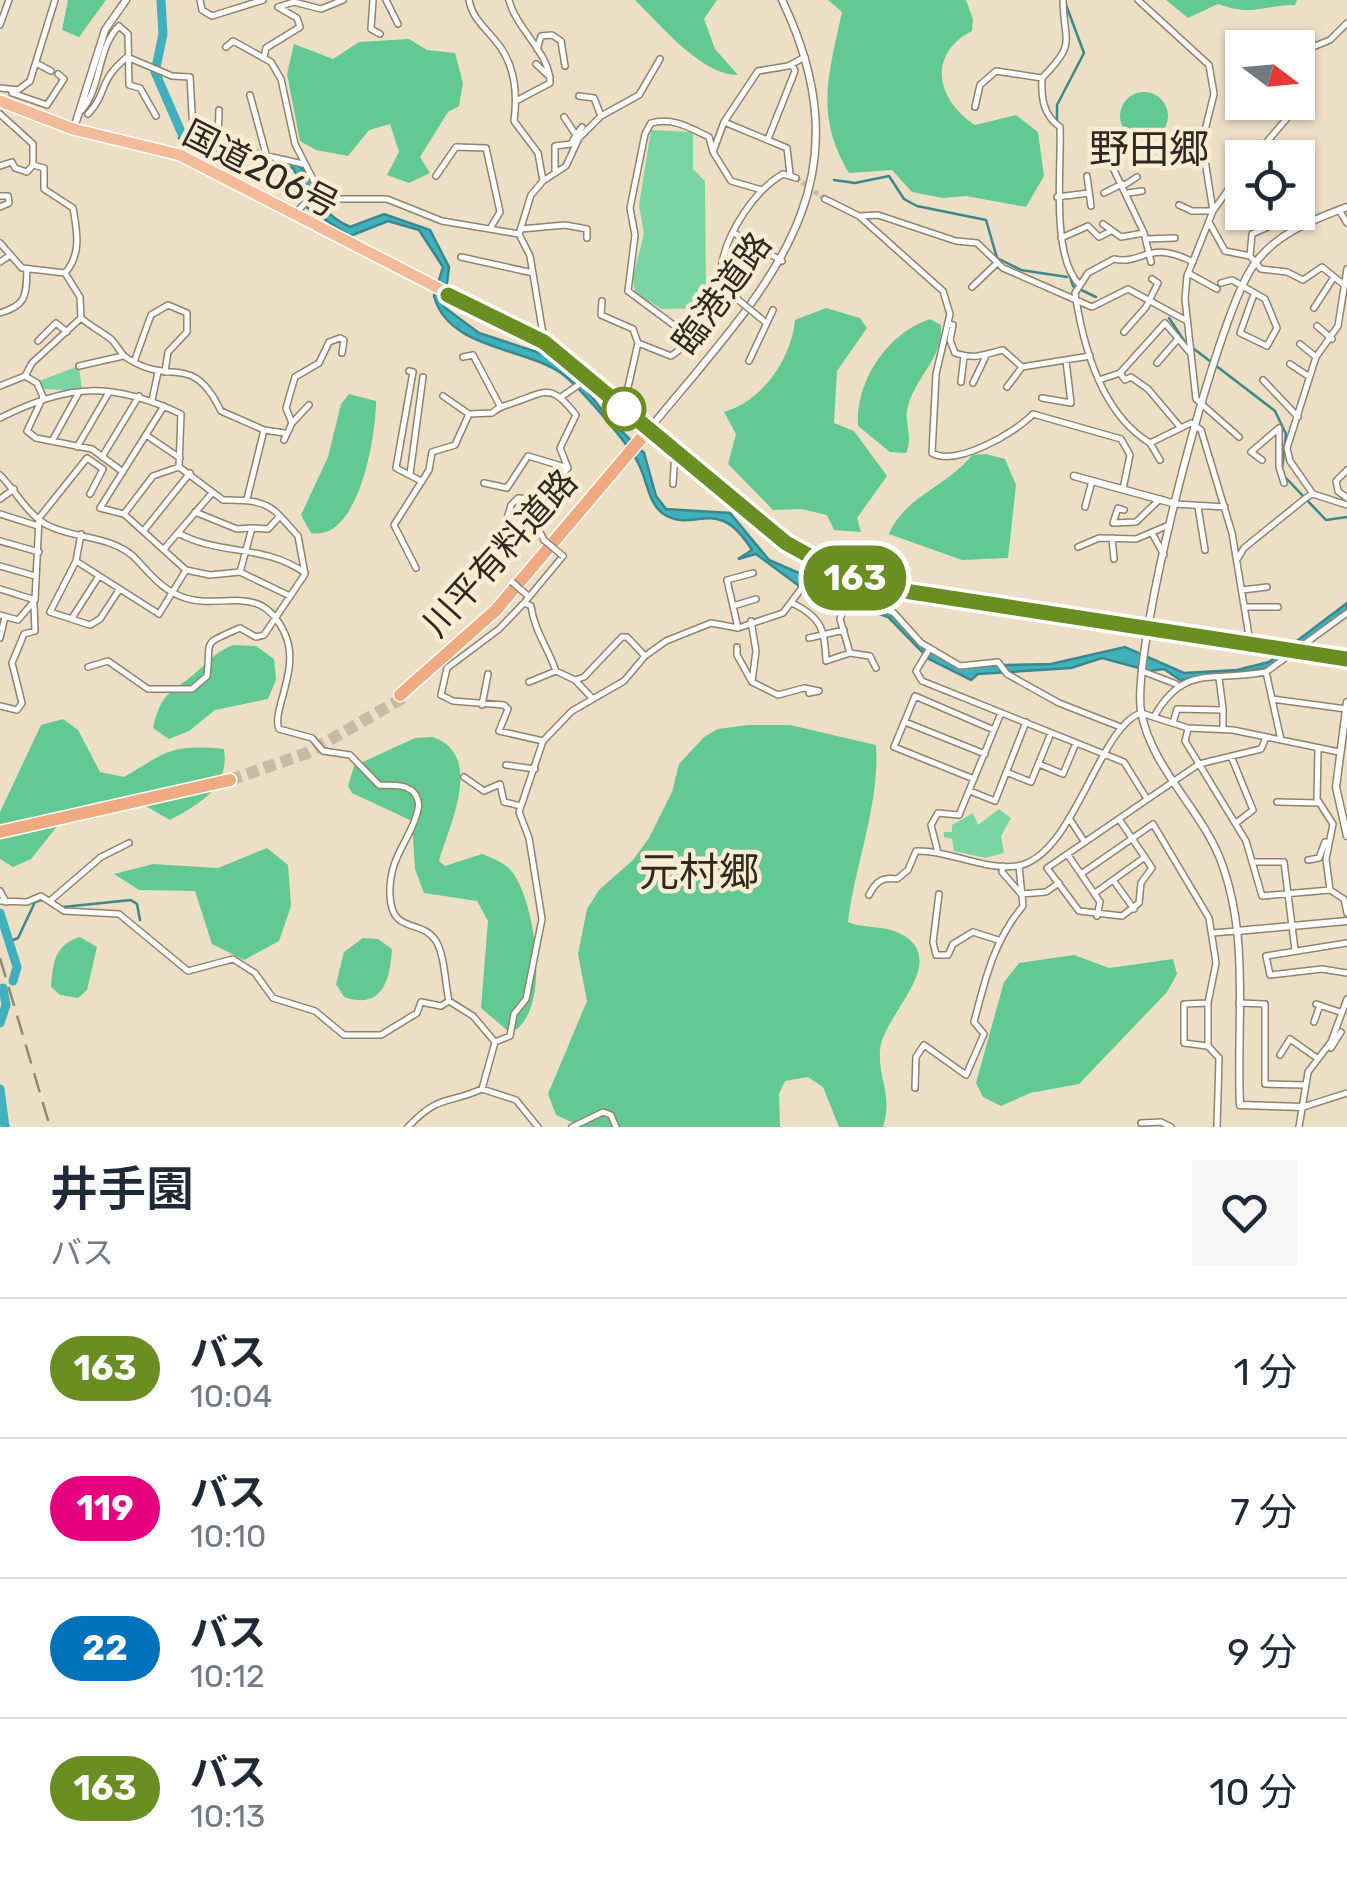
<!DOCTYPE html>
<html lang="ja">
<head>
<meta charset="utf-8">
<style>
	body { margin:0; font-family:Rubik,"Noto Sans JP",sans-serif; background:#f6f6f7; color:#1f2937; height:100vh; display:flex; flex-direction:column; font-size:38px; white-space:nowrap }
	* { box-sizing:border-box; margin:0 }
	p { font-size:32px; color:#747a83 }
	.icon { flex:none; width:55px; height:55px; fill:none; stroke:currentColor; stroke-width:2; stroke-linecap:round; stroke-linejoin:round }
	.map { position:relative; height:1127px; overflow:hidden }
	.side { display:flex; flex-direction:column; background:#fff; flex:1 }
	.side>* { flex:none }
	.badge { padding:0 20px; border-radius:32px; font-size:35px; line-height:65px }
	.needle { width:65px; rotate:106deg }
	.tools { position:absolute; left:1225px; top:30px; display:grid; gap:20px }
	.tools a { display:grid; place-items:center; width:90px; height:90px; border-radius:0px; background:#fff; box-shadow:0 2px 8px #0004; font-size:50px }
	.map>.badge { position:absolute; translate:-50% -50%; box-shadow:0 0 0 5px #fff }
	.round { display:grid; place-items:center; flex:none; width:105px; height:105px; border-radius:0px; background:#f6f6f7 }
	.headline { display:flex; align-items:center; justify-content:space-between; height:170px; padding:0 50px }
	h1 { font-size:48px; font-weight:600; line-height:75px }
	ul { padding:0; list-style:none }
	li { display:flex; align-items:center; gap:30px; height:140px; padding:0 50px; border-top:2px solid #e0e1e3 }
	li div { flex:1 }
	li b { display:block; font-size:38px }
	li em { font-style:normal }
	li .badge { min-width:110px; font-weight:700; text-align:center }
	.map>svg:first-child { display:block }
	.green { fill:#7bd5a3 }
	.forest { fill:#62c993 }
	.water { fill:#3fb0bc; stroke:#3a888e; stroke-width:2.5 }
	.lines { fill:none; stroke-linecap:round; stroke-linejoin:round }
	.stream { stroke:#3a888e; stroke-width:2.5 }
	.river { stroke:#3fb0bc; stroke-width:9 }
	.minor-tunnel { stroke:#c7bba5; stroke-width:5; stroke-dasharray:5 2.5; stroke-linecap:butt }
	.motorway-tunnel { stroke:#c7bba5; stroke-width:12; stroke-dasharray:12 6; stroke-linecap:butt }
	.minor-casing { stroke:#90836d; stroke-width:8 }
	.tertiary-casing { stroke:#90836d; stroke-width:9 }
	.trunk-casing { stroke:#fff; stroke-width:14 }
	.motorway-casing { stroke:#fff; stroke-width:15 }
	.minor { stroke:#fff; stroke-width:5 }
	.tertiary { stroke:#fff; stroke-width:6 }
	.trunk { stroke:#f3bb9a; stroke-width:11 }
	.motorway { stroke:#f0aa81; stroke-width:12 }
	.rail { stroke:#928877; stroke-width:2.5; stroke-dasharray:20 10; stroke-linecap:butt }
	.minor-bridge-casing { stroke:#90836d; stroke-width:8; stroke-linecap:butt }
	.minor-bridge { stroke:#fff; stroke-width:5 }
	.line-casing { stroke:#fff; stroke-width:22 }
	.line { stroke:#6b8e23; stroke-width:15 }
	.stop-dot { fill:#fff; stroke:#6b8e23; stroke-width:5 }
	.labels { text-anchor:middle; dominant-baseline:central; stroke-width:9; stroke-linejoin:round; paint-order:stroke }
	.street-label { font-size:35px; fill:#2f2a21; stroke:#faecd3 }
	.quarter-label { font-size:40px; fill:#2f2a21; stroke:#faecd3 }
</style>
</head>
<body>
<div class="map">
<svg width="1347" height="1127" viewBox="0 0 1347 1127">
	<rect width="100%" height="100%" fill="#eddfc6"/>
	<!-- green -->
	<path class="green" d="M651,130l42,2v37l12,12 1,117 -5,10 -39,1 -27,-16 -2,-16 11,-43 -5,-29z
		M79,366l3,25 -39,-2 -4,-8z
		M999,809l12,9 -10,18 3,17 -19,5 -31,-7 -2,-12 -8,-2v-5h8v-7l21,-12 5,12z"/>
	<!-- forest -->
	<path class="forest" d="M68,0h38l-27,37 -17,-7z
		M635,0h82l-13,19 11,30 23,26c-37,0 -77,-50 -103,-75z
		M828,0h138l7,19 -1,12c-45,23 -36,69 3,94l41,-10 22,17 6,44 -18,31 -60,-11 -23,2 -31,-6 -20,-22 -43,3c-35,-59 -20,-99 -7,-161z
		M1166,0h131l-2,5c-34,0 -41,12 -77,-1l-30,14z
		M409,39l18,11 28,3 8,30 -4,23 -11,6 -28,45 10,16 -21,10 -22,-8 12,-23 -9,-28 -21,6 -21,26 -32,-6 -16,-9 -13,-67 7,-30 39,15 26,-17z
		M1120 116a24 24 0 1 1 48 0a24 24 0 1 1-48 0Z
		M826,308l34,10 7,10 -30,43 -3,52 20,8 33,45 -30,42 4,14 -27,-2 -7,-15 -26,-6 -28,1 -45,-46 8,-30 -12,-22c39,-11 67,-53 71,-92z
		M930,319l11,6c2,34 -24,49 -33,81 -5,16 6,30 -2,47l-16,-1 -32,-26c-3,-44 29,-93 72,-107z
		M349,394l27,7c0,35 -17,141 -65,132l-10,-18 27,-58 13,-53z
		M986,454l19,5 11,26 -8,73 -46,2 -73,-26c15,-37 59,-48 83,-79z
		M233,645l23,1 18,13 2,21 -8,19 -53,11 -26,21 -20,8 -16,-11c9,-41 22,-35 48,-60 11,-10 17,-17 32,-23z
		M63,719l15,11 22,42 24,5c43,-25 46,-33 100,-28 6,39 -25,55 -54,71l-28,-16 -79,15 -32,40 -18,8 -13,-8v-47l41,-87z
		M748,725h42l86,20c4,59 -21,119 -28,177 17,7 37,3 53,12 51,27 -19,82 -21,116 -2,30 13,44 3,77h-44l-16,-40 -15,-10 -23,4 -6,13 1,33h-197l-27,-12 -8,-21 39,-93 -9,-47 9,-45 12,-19 34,-30 16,-22 23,-46 7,-28 25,-27 14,-8z
		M432,737c54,17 16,91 7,124l6,5 37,-12c13,5 26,10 33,22 20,32 35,126 2,153l-9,2 -27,-23 7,-87 -11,-20 -53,-8 -9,-24 -3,-48 -60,-28 -4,-7 6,-20 61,-28z
		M267,848l21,17 3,41 -12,35 -35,19 -32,-16 -17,-53 -56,-1 -25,-16 39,-10 65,4z
		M80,937l17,10 -10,43 -9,8 -18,-3 -9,-8c2,-24 3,-42 29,-50z
		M363,938l15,1 14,10c-2,32 -10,61 -48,48l-8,-13 8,-32z
		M1074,955l35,13 64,-9 4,15 -10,18 -88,92 -49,9 -29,13 -18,-9 -7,-14 28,-101 15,-19z"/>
	<!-- water -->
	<path class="water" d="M180,127l18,15 98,22c27,19 11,43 54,63l34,-13 46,16 19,37 -5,40 35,26 70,23 28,21 30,40 37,36 12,43 10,13 64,4 39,47 117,51 68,55 97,-2 74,-17 59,26 53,-3 32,-8 78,-59v8l-76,57 -91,12 -16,-11 -14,2 -48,-13 -31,10 -93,6 -7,6 -42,-21 -41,-42 -89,-31 -43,-32 -18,5 14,-9c-36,-58 -57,-14 -90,-37 -15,-12 -15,-37 -26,-54 -12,-20 -57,-73 -75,-86 -38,-26 -113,-24 -127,-77l9,-29 -24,-37 -31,-9 -38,15 -44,-29 3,-8 -16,-31 -105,-24 -9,-6z"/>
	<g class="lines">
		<!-- stream -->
		<path class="stream" d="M1057,122v-17l27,-52 -18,-48
			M834,180l21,3 34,-7 15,23 13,7 69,14 11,38 24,12 46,7
			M1057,215l1,-66
			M1068,271l5,15 23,11
			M1169,318l16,24 90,69 11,23 -4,35
			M1284,476l42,44 21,-3
			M63,907l68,-7 6,4 3,16
			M11,941l7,-3 17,-36 10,-3"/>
		<!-- river -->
		<path class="river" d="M161,0l2,34 -8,38 27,62
			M0,913l17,54 -4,14
			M0,1023l6,-18 -3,-17
			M0,1089l5,38"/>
		<!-- minor-tunnel -->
		<path class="minor-tunnel" d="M796,178l29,21"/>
		<!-- motorway-tunnel -->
		<path class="motorway-tunnel" d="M230,780l77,-27 96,-55"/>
		<defs>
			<path id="minor" d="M200,0l2,10 10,6 51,-16
				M373,0l-2,29 9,5
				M386,0l12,24
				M469,0c3,17 14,26 25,39 21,23 24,52 20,82l24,32 5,28 -12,14 -12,39
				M509,0c7,29 42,54 41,83l-34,18
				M1063,0c1,45 14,42 -21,78 -1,19 1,37 18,49 2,39 -10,130 20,158
				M1138,0l71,65 5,29 -12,48 11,69 -26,65 -2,23 11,100 43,38
				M0,25l9,-25
				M226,47l7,-6 38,21 10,17 14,65 28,55
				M537,49l4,-13 11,-1 9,6 4,25
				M1298,53l32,-13 17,-17
				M264,57l2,-9 34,-21 -3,-9 -19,-11 16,-5 27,7 22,-9
				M36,63l15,8
				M536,64l14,13
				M0,88l18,2 12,-9 25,-81
				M12,93l35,12 17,-26 -6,-5
				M250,95l16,59
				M975,107l5,-22 16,-14 46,7
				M82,110c20,-24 15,-62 37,-84l9,8 1,51 11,3 16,28
				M0,114l33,30v21l-6,7 -12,-4 -3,-6 -12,4
				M88,114c20,-21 9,-32 39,-57l45,19 18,1 3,54 5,9 105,24
				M601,116l38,-21 21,-36
				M724,122l63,26 3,26
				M576,135l6,-8
				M768,139l27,-68 -3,-7
				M218,144l1,-34
				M1253,158l36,-42 2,-14
				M33,165l11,3v21l29,19c4,23 9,46 -8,65
				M1113,168l31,65 7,29
				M555,170v-24l16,-2 5,-9 -12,-18
				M436,176l20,-29 30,1 14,64 -9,15
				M1087,176l4,30
				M543,181l23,-15 13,-28 22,-22 -7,-18 -15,-2
				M1123,186l14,-9
				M762,190l-31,-9 -18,-29 11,-30 34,-51 30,-5 17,-9
				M1104,193l18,-9
				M1128,193l14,-2
				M0,196h8l1,7 -9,4
				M1057,197l32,-4
				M825,199l34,17 84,75 7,23 -14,60 -4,79c24,14 83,-20 101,-39l88,25 9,16 -7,34
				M1179,205l13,6h21
				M1339,210l8,13
				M1213,211l29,-41
				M1260,212l1,18
				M296,213l9,-10 18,-4h64l55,22 77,13 11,22 14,84
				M859,216l19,-1 78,26 21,2 26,25 89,39 36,-18 59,32
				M1103,224l18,13 23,-4
				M1210,224l15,27 25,5 11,13 26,3 16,8 19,-13 21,17
				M521,229l44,-4 22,4v9
				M734,233l48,28
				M1061,238l27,-12 11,11 10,-5
				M1146,239l29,-1
				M0,243l22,25 43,5
				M1250,256l2,-22 16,-7
				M461,257l72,16
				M0,262l9,-6
				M1193,262c-46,-23 -49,3 -79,-3l-26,14 -13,20c8,53 27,121 75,150l41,-20 10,7 31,103 18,109
				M65,273l15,24 1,21c9,8 23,15 31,22 6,6 8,14 15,18 46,30 64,-8 94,53l43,19 -17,69
				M1188,273l29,16
				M1221,283l11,-3 33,19 12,29 -10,18 -27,-13 14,-39
				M972,287l25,-24
				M602,301l-1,14 32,14 5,14
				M1314,308l20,-31
				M0,313c27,-8 26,-17 27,-44
				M81,318l-49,45 -7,13 12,7 6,14 -16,34 9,7 56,11 31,23
				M948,324l5,1 -3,15 5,13c21,7 30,1 48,-3l19,17 68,-11
				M1317,326l15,13
				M1124,332l22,-25 12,-24 -6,-4
				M687,335l-59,-44 7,-56 -5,-27 15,-74 6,-11c22,-6 39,5 58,14l4,15
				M38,341l18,-18 11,9
				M1300,344l16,13
				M463,357l10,-2 27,51
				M749,361l24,-51
				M134,362l17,-47 17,-10 19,8v19l-19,20 -3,20
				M1157,363l21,-24
				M1290,364l18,12
				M79,366l44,-10
				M409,371l4,1 -17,96 25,13
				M1099,380l21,-7
				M1263,380l35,37
				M961,382l3,-26
				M973,383l12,-25
				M0,386l25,-10
				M1007,387l15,-20
				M443,396l26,18
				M561,397l26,-18
				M1042,398l29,5 -5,-42
				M152,400l6,-28
				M624,405l14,-62 33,13 14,-10 2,-11c13,-7 32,-27 35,-41 2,-10 -3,-21 0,-31 6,-32 33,-73 61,-89l13,4
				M164,406l-64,102 24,6 62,56 24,5 30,-3 50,24
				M0,418c68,-34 111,-37 181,-4l-2,53
				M292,423l-6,-15 9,-31 24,-14 10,-21 11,-4 4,2 -2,13
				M1181,428l-33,-39 -17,-12 -6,3 -5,-7 45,-50 26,31
				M264,430l20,3
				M146,435l34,23
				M284,440l8,-17 17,-18
				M52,441l26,-47
				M1150,443l10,17
				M77,447l31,-53
				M102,457l37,-61
				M1262,460l-11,-8 28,-24v39l5,16
				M1347,470l-11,11 2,10 9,7
				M410,474l13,-97
				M0,475c15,15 28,40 47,50 26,14 62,10 86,31 17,17 28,34 52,42 39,12 76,-17 100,36 16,35 -14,77 -6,95l33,9 11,13 27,4 29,30c9,1 23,-1 30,4 7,3 11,13 9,20 -5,29 -30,46 -28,87 2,39 31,22 46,45 9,15 9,43 13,60
				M484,483l23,5 21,-32 40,12
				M673,484l2,-32
				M1313,494l-23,-33 -3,-13 29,-91 22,-31 9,-57
				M0,499l14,-10
				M1176,504l49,3
				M1085,507l7,-26
				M1198,507l7,43
				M1124,510l-6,-2 -5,15 23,-1 24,-23
				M195,512l42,17 15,-1
				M0,514l38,12
				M124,514l29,-38 26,-9 44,33c21,0 42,-1 57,16l-12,13 -16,-1 -12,44
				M145,529l45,-56
				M178,533c42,23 87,11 127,40
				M1152,533l12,22
				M81,534l-5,27 -26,51 40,13 10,-6 19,-29
				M1112,538l2,21
				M501,539l10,-34 7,-7 29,2
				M0,541l39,11
				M1078,547l21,-9 37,1 33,-14
				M164,549l48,-56
				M1238,558l6,-10 63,-51 6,-3 34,11
				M76,561l83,53 27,-44
				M0,566l35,10
				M416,568l-22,-43 35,-55 3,-18 23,-7 14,-31 23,-1c8,-7 12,-7 21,-10 34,-12 38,-20 63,12l-16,33 8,20 -17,19 -15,38 8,15
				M816,571l34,24 44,18 27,30 39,23 38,-4 9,12 52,29 59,23
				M0,589l35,11
				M1242,590l25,-3
				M850,595l-10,24 10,34 20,3 6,12
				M524,603l39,-47
				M792,603c29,14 33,26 34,58l24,-8
				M733,606l23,-7
				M1245,607h33
				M0,615l18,5 17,-20 4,-82 48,-60 16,11 -13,25
				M72,618l27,-42
				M738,628l-11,-48 26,-7
				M0,638l5,-21
				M809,638l35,-8
				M737,647v8l15,27 4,-31 -5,-30
				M930,648l-14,23 6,10 202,81 23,37
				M88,667l20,-6 40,28h44l15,-13c5,-38 -8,-30 33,-48l16,9 8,-2 41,-61 -7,-38 -18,-20
				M1142,671l34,13
				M1219,678l4,31
				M575,680l18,19
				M529,682l27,-11 19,9 9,-3 38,-40h5l18,19
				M752,682l26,13 26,-7 15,3 -10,2
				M441,695l6,-27 52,-39 25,-26 7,3c3,24 17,42 25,65
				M441,695l12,6 51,4 4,4 -9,22 44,10
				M1272,699l9,41
				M482,705l6,-31
				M0,706l17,4 5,-7 -10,-40 12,-29 11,-3 -1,-27
				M1346,709l-74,-10 -6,-27 81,-59
				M1154,717c29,-53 58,-35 112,-45
				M905,722l80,32
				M1173,723l4,-14 46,1v18
				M1188,729l-3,12 61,100 16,55 68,-6 14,9 3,14
				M1318,749l-1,50 16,25 -7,35 4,31
				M1231,756l22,54 -17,13
				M1039,764l24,10 13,-31
				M506,765l29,4
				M1006,772l25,10 20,-49
				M464,777l20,14 16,-7 4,18 17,4
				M974,779l-80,-32 21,-51 79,34
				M970,791l25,10 31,-79
				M1277,802l42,1
				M1069,818l15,23
				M1119,819l33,49 -11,15 -2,20 -17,13 -43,-5 -32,-43 152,-104 62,-15 4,-9
				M938,853l-7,-28 7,-12 21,2 42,-102
				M1068,855l32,47 -3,14
				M1308,860l11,-2 6,-16 4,1
				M1254,862h30l11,88
				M1003,866l-1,6 19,22 25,-2 13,-9
				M1081,874l72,-50 56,94 7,45 -8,40v43l11,12 -2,69
				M1113,880l21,29
				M0,891l6,11
				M1095,893l50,-36
				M939,894l-6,48 3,13h12l5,-11 20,-12 25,8
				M869,895c7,-14 13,-18 28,-16l11,-9 8,-19c33,-1 69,20 101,15 57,-9 81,-139 124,-153l47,15 45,2 106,22
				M51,900l50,-43 28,-14
				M0,901l27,1 14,-6 23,15 55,3 69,57 45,-12 22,14 18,25 42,13 29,24h37l36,-22 4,-11 20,4 8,-5 24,15 22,26
				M1212,933l25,-2
				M1347,943l-81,13 4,19 52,-6 25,4
				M1239,1003l26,1v80l40,1
				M1316,1004l24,8
				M1314,1022l6,-17
				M495,1042l15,-6 4,-22 12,-15 16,-80 -13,-81 -10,-26 24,-71 29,-30 52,-30 21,-25 21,-15 45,-18 27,5 45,-15 36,-48
				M1207,1046l-23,-3v-39l24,-1
				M1331,1048l10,-16
				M1280,1055l10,-16 27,19
				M915,1088l1,-31 8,-12 42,30 18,-41 -10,-12c11,-42 20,-82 49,-116l-4,-40
				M482,1089l13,-47
				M1303,1107l44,-14
				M1141,1123l20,-1 10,5
				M408,1127c31,-33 38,-22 74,-38l34,11 22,27
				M572,1127l31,-15 8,3 5,12
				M1299,1127l9,-55 23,-30 16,-43"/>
			<path id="tertiary" d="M74,128l31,-98 21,-30
				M651,427c113,-138 222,-237 131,-427
				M1074,476l102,28
				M1347,702l-11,85 11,49
				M1237,931l110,-10
				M1303,1107l-63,-2c-4,-80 10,-164 -18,-241 -19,-54 -71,-95 -81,-153 -10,-64 74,-390 112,-445 22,-32 59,-46 94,-59"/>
			<path id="trunk" d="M0,101l73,28 107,26 363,187 243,201 60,33 52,14 449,69"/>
			<path id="motorway" d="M400,695l96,-85 154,-182
				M0,832l230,-52"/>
		</defs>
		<!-- minor casing -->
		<use href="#minor" class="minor-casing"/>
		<!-- tertiary casing -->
		<use href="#tertiary" class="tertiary-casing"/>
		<!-- trunk casing -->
		<use href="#trunk" class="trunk-casing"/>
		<!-- motorway casing -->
		<use href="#motorway" class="motorway-casing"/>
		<!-- minor -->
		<use href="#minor" class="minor"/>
		<!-- tertiary -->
		<use href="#tertiary" class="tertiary"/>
		<!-- trunk -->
		<use href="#trunk" class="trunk"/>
		<!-- motorway -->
		<use href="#motorway" class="motorway"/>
		<!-- rail -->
		<path class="rail" d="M0,958l50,169"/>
		<defs>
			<path id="minor-bridge" d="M736,298l28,23
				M544,540l19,16
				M512,582l15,13"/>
		</defs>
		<!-- minor-bridge casing -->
		<use href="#minor-bridge" class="minor-bridge-casing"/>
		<!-- minor-bridge -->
		<use href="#minor-bridge" class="minor-bridge"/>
	</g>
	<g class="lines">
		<defs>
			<path id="line" d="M448,295l96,47 242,201 60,33 52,14 449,69"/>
		</defs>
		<!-- line casing -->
		<use href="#line" class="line-casing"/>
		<!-- line -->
		<use href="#line" class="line"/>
	</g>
	<!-- markers -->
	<circle class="stop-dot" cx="624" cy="409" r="20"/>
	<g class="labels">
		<!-- street labels -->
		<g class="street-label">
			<text transform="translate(261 169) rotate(27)">国道206号</text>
			<text transform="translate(722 293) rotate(-54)">臨港道路</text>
			<text transform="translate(500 553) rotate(-48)">川平有料道路</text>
		</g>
		<!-- quarter labels -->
		<g class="quarter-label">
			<text x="1149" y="149">野田郷</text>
			<text x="699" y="872">元村郷</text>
		</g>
	</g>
</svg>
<div class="tools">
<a><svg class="needle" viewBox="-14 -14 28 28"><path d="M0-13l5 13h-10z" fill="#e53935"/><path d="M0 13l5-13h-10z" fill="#747a83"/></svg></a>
<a><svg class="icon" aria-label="locate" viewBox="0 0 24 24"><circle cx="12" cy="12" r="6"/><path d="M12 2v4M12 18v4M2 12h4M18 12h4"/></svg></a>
</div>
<b class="badge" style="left:855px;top:578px;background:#6b8e23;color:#fff">163</b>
</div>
<section class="side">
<div class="headline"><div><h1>井手園</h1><p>バス</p></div><a class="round"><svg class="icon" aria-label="heart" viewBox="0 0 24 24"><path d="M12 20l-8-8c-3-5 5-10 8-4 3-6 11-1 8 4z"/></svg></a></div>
<ul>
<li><span class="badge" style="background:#6b8e23;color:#fff">163</span><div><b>バス</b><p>10:04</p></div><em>1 分</em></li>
<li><span class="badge" style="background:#e6007e;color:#fff">119</span><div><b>バス</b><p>10:10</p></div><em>7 分</em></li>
<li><span class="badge" style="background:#0072bc;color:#fff">22</span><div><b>バス</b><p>10:12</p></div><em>9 分</em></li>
<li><span class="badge" style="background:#6b8e23;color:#fff">163</span><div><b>バス</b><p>10:13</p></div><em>10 分</em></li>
</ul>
</section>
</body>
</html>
